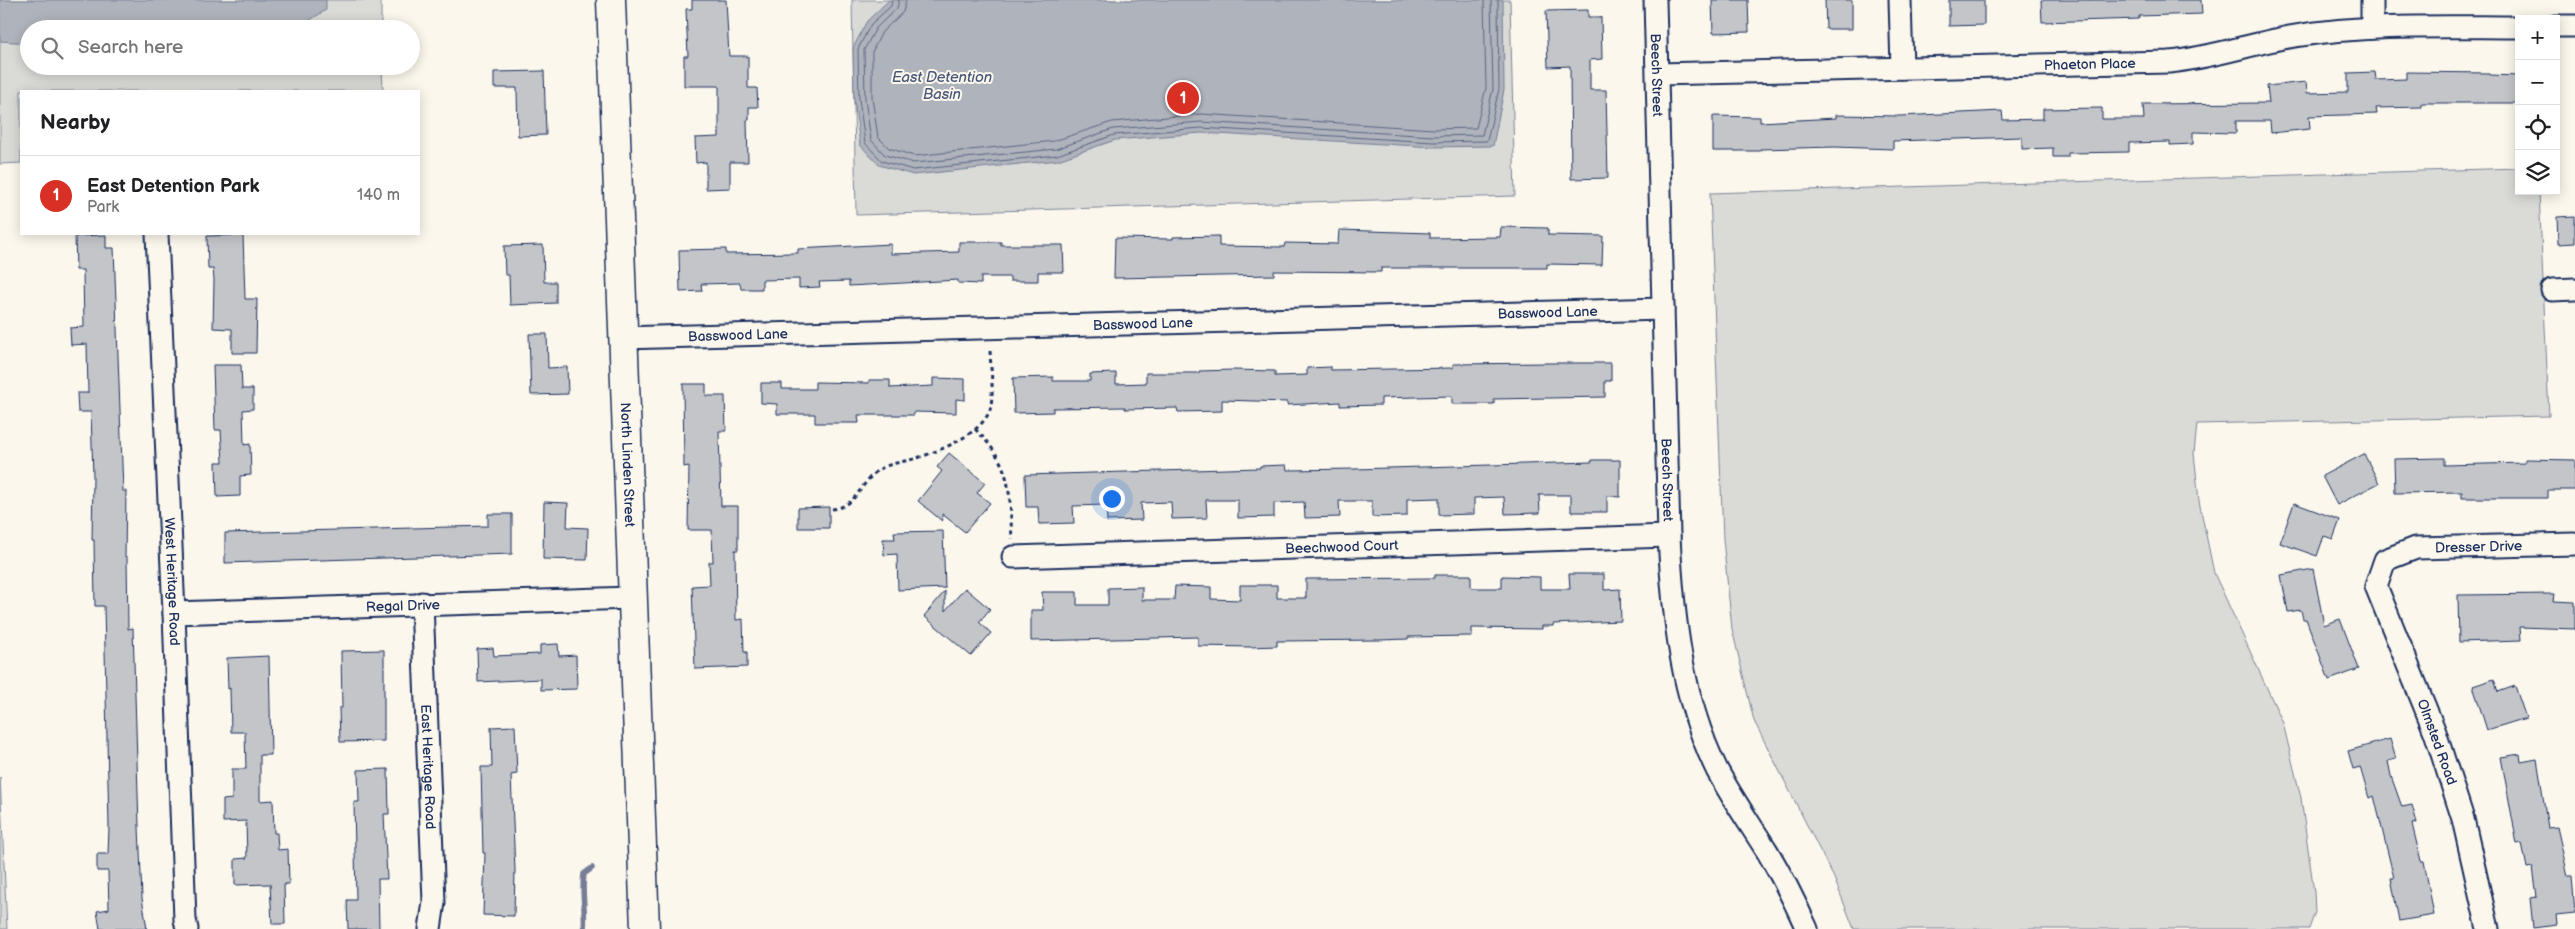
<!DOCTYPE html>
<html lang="en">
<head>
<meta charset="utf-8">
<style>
	:root { --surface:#fff; --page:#f2f2f2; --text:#202124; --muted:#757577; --line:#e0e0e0; --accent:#d93025 }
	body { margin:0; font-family:"Balsamiq Sans",sans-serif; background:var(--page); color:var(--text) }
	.controls { position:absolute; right:15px; top:15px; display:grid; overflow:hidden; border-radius:0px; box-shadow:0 2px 12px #0003 }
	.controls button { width:45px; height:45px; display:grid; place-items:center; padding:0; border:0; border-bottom:1px solid var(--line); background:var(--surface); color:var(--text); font:25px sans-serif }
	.you { position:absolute; left:1111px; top:498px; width:18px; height:18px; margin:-12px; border:4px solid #fff; border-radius:50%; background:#1a73e8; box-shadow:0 0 0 8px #1a73e833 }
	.badge { display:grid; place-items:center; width:32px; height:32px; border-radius:50%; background:var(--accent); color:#fff; font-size:16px; font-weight:700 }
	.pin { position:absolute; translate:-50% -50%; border:2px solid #fff; box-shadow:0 1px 5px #0006 }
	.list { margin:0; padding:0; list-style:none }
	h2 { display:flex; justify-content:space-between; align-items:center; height:65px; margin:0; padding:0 20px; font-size:21px }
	h2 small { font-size:16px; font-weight:400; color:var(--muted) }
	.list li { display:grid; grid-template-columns:32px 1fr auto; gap:15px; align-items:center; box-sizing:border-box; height:80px; padding:0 20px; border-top:1px solid var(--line) }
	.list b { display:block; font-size:19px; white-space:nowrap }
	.list p { margin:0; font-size:16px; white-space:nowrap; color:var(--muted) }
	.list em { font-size:16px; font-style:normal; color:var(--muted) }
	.icon { flex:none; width:28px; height:28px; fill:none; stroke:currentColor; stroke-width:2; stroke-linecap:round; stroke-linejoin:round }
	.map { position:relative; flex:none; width:2575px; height:929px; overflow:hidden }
	.search { position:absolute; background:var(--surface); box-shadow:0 2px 12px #0003; left:20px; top:20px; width:400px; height:55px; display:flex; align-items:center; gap:12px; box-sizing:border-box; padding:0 18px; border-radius:28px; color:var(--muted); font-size:19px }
	.panel { position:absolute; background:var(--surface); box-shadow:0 2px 12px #0003; left:20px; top:90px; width:400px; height:145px; border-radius:0px }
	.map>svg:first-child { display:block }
	.green { fill:#dadad7; stroke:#7a849a }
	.water { fill:#afb3bb; stroke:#747e96 }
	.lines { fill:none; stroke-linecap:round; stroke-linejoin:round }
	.shore { stroke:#566483; stroke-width:1 }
	.stream { stroke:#747e96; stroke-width:5.5 }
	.building { fill:#c3c5c9; stroke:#1b2f5e }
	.minor-casing { stroke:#1b2f5e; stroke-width:25 }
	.major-casing { stroke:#1b2f5e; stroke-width:31 }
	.path { stroke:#1b2f5e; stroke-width:3; stroke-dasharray:4 4; stroke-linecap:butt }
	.minor { stroke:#fbf7ec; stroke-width:21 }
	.major { stroke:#fbf7ec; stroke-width:28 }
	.labels { text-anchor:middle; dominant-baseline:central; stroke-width:4; stroke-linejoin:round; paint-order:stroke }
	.street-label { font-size:14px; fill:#1b2f5e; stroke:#fbf7ec }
	.water-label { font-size:15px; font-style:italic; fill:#47577a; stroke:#fbf7ec }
</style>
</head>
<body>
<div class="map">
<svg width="2575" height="929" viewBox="0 0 2575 929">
	<rect width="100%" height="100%" fill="#fbf7ec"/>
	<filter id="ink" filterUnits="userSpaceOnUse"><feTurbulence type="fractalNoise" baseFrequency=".02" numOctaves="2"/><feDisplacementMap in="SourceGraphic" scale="10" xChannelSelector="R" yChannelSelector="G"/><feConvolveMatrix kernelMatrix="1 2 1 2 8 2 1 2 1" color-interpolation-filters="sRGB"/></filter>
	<g filter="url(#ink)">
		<path class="green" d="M0,0H381V29H29V66H382L383,91H21V163L0,164Z
			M852,0H1510L1515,196L856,215Z
			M2519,168V191H2539L2549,416L2197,424L2194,453L2199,501L2214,573L2283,723L2301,798L2314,892L2315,912L2309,929H1854L1834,878L1754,721L1732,629L1723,539L1710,193Z
			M0,777L7,929H0Z"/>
		<path class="water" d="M0,0H326V10L297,28L29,29V43L0,41Z
			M889,0H1503L1504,90L1493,146L1433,147L1201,133L1115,140L1058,160L913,175L879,165L860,145L854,99L853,48L867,21Z"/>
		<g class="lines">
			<path class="shore" d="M892,0L891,6L871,24L858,49L859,99L865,143L882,161L913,170L1057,155L1114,135L1201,128L1433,142L1487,141L1499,89L1498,0
				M899,0L897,8L876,28L864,50L865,99L871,140L885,155L914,163L1056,149L1113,129L1201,122L1433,136L1482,135L1493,89L1491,0
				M906,0L903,12L882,32L872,52V98L878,137L889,148L914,156L1054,141L1112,122L1201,114L1433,129L1476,128L1486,88L1484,0"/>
			<path class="stream" d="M584,929C586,910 581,893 584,874L592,868"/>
		</g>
		<path class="building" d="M692,0H726L729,56H748V88H757L758,107H749V120H747L748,162H730V188L706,189V162L696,163L695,138L719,137V86H684V56H688L686,9H692Z
			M1712,0H1748L1749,32L1713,33Z
			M1825,0H1852V29H1826Z
			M1949,0H1984V25L1949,26Z
			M2041,0H2201L2202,14L2139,16V19L2042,22Z
			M1588,10V17H1601L1602,59L1590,60V90H1606L1608,178L1571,179L1570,66L1548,67L1546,11Z
			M544,71L546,135L518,136L517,88H494V72Z
			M2375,72L2376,80L2406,79V72L2490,73V75L2519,76V103H2422V107L2376,108L2377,114L2309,116L2310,129L2271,133L2270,121H2236V133L2193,132V144L2170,145V142L2129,143V152L2068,153V157H2053V148L2022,149V137L1893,141V149L1835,147L1760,149V151H1713V116L1760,117V122L1836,118V115L1900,116L2002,111L2003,120L2043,119V109L2102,108V119H2144L2143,104L2269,103L2267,86L2306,82L2307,93L2348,92V73Z
			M2575,216V243L2558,244L2557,217Z
			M1501,227L1548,228V235L1603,236L1602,265L1547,264V268H1381V272L1274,271V275L1114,278L1115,238L1173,239V237L1219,236V246L1284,247L1285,243L1338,244L1339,230L1430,233V238L1500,237Z
			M106,235V248H114L123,491H126L125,557H127L128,629L133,628L139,827L142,898L147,929H100L97,911L109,909L108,871H97V854H108L109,827L104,606H95L94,540H92L93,477L91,412H78L77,393H88L87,344L71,345L70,328L84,327L83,270H76L75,236Z
			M243,235L245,299H257L256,353H232V329L213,328L214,280L213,269H208L207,236Z
			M959,242H1001V245H1063L1064,272H1038V281H1010V277H981V284L958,283V280L849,286V281L819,282L820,287L799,288V279L762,280V289H741L740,283L701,284L702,291L680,292L679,250L726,249V254L798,253V249L891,244V254L959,252Z
			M543,245L544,282H556V303L510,305L509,275H505L504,246Z
			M529,334H547L548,368L567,367L568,394L531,395Z
			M1548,363H1611V381H1605V397L1494,399V404H1452V396L1381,398V405L1340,406V402L1287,405V402L1222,400V411L1178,412L1177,408L1125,409V407L1053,408V412L1014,413L1013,378L1053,377V381H1090V374L1116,373V384L1146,383V373H1199V371L1233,370L1275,371V376L1307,375V368L1331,367V370L1453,368V364Z
			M213,365H241L242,389H253V409L243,410L244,445L250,444L251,475L240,476V496L217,497L216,462H223L221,430H215Z
			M933,378L965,379V400L956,399V413L914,412V415H858L859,423H815V414H777V404L761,403V383H782V389H815V382L869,383V380H890V388L933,386Z
			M683,384H706V396H725L726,431H719L721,506H738V550H735L736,620L743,619L744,652H747V667L695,669L692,586L710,585L709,562H713L712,530H688L689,466L684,467Z
			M949,453L985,483L977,493L990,503L965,532L942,514V521L918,501L942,471L937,467Z
			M2364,454L2379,483L2337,505L2322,476Z
			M2444,458V465L2525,463V459L2575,460V490H2548V498H2462V492L2395,493L2394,459Z
			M1592,460H1620V497L1607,496V512H1571V495H1539L1540,513L1505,514L1504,497L1474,498V514L1439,515V498L1407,499V516L1372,517V501H1339L1340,517L1305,518L1304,502L1274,503V517L1238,518V500H1206L1207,518L1172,519L1171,502L1141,503L1142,520L1107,521L1106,505L1073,506L1074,523L1039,524L1038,507H1026L1025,475L1260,468V466L1286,465L1287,470L1355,469L1592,462Z
			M544,502L568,503L567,527L588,528L587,560L543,559Z
			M2294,503L2340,520L2333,539L2324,536L2317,556L2280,543Z
			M829,507V528H798V508Z
			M488,514H512V554L225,563V533L488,526Z
			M943,531L945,588L898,590L897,554L884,555L883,539H895L894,532Z
			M2313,569L2324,625L2340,619L2359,669L2329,680L2306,619H2303L2301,610L2288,612L2281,575Z
			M1569,574H1604V590L1620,589L1621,621L1553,624V626H1542V629L1472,628V636L1408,637V639L1380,640L1277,641V646L1250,647L1198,646V637L1031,641V610H1043L1042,592H1077V605H1108V588L1142,587V600H1174L1175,586L1211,587V599L1240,600V585H1277V598H1306V579L1435,578V575H1471V588H1502V576L1540,577V589H1570Z
			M965,588L990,609L979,622L991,633L971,656L924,616L945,591V611Z
			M2554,594L2553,601L2575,602V629L2520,627L2521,640L2459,642L2458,595Z
			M558,644L559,656L576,655L577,689L541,690V679L478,682L477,649L493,648L494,656L540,654V645Z
			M384,650V741L340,742L339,708H342L341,651Z
			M269,656L271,755H260V801L273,800L274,833H277L278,850L288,849L289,884H284L285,924H272L270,884L235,885V859L247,858L246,821L223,822V800L232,799V769H246L245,732H231L230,688L228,689L227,658Z
			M2494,679L2498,692L2515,686L2526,718L2487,730L2473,686Z
			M515,726L517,774L511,775L515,870L514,916L483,915L485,853H483L481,767H492L491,727Z
			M2390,739L2396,759L2388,761L2391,776L2402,807L2412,805L2417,823L2412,824L2421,861H2424L2434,915L2399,921L2391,878H2394L2374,796L2369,798L2360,767L2353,769L2348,751Z
			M2520,754L2521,762L2537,759L2548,828L2557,827L2568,876H2572L2575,913L2556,915L2557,925L2533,928L2530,898L2537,897L2533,867L2527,868L2522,843L2517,844L2501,757Z
			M388,769L389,814H384L387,879H378L379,929H348L347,900H356L354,802H359L358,770Z"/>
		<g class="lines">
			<g class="minor-casing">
				<g id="minor">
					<path id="s1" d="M1655,0L1669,536C1673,616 1681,697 1717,770C1732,798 1750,824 1767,851C1782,876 1795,902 1807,929"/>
					<path d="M1900,0L1902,68"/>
					<path d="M2372,0V28"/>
					<path d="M2556,26H2575"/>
					<path id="s2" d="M1658,74L2169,62C2212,58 2252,43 2295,36C2369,24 2444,27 2519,27"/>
					<path id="s3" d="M157,234L174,613L185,920L187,929"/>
					<path d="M2552,290L2575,289"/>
					<path id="s4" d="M622,338L1663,309"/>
					<path id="s5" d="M1013,557L1669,536"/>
					<path id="s6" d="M422,603L434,902L430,929"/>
					<path id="s7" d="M174,613L631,598"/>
					<path id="s8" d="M2488,929L2463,819L2435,732L2376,586L2385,560L2416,548L2575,544"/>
				</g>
			</g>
			<g class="major-casing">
				<g id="major">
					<path id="s9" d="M611,0L645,929"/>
				</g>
			</g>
			<path class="path" d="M975,429C1013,466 1009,489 1012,539
				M832,509C858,507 860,481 880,469C892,462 906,462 920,457C942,450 988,431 991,405C994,386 990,366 990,347"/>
			<use href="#minor" class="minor"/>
			<use href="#major" class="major"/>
		</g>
	</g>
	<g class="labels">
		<g class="street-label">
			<text stroke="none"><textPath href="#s2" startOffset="432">Phaeton Place</textPath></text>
			<text stroke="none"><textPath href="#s1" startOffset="75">Beech Street</textPath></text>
			<text stroke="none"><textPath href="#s4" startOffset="926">Basswood Lane</textPath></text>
			<text stroke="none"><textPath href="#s4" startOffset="521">Basswood Lane</textPath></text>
			<text stroke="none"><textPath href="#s4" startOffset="116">Basswood Lane</textPath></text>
			<text stroke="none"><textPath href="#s9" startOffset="465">North Linden Street</textPath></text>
			<text stroke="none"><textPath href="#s1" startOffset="480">Beech Street</textPath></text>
			<text stroke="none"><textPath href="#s5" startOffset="329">Beechwood Court</textPath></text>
			<text stroke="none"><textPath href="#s8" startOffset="485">Dresser Drive</textPath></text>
			<text stroke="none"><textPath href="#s3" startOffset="348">West Heritage Road</textPath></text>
			<text stroke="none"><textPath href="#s7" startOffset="229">Regal Drive</textPath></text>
			<text transform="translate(2437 742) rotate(70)">Olmsted Road</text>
			<text stroke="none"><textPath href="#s6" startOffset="164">East Heritage Road</textPath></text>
		</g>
		<g class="water-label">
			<text x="942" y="77">East Detention<tspan x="942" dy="17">Basin</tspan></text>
		</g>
	</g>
</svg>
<div class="controls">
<button>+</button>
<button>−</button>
<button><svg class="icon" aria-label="locate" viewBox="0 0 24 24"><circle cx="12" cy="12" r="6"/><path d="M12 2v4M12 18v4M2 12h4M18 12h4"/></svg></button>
<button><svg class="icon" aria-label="layers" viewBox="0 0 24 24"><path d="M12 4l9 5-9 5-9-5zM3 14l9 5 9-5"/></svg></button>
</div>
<div class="you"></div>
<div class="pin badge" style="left:1183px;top:98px">1</div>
<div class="search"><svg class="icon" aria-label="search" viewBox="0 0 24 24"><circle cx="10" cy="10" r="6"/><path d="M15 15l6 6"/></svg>Search here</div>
<section class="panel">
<h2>Nearby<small></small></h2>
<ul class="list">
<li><span class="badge">1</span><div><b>East Detention Park</b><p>Park</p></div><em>140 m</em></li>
</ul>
</section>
</div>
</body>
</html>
